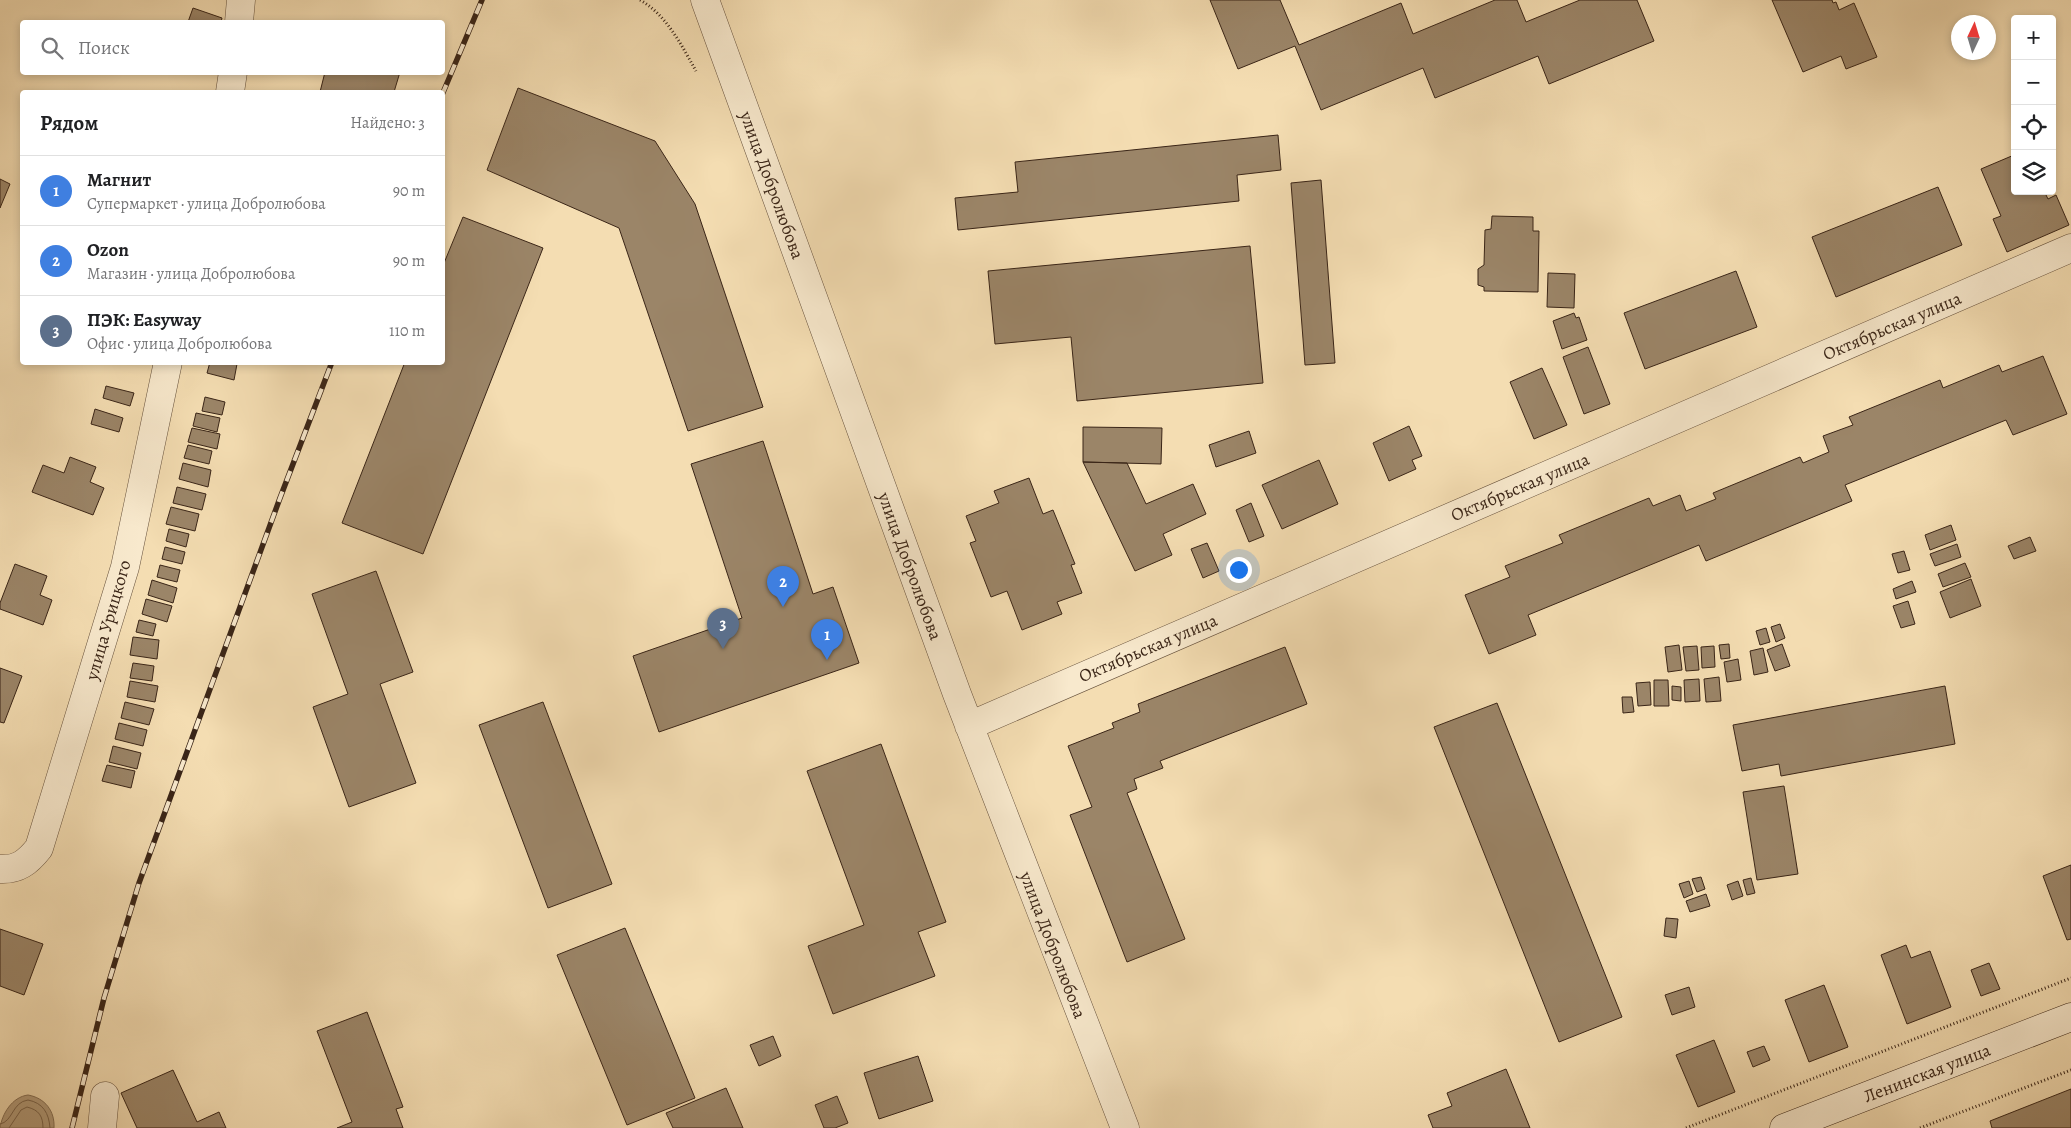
<!DOCTYPE html>
<html lang="ru">
<head>
<meta charset="utf-8">
<style>
	:root { --surface:#fff; --page:#f6f6f6; --text:#202124; --muted:#757577; --line:#e0e0e0; --accent:#8f2418 }
	body { margin:0; font-family:Alegreya,serif; background:var(--page); color:var(--text) }
	.controls { position:absolute; right:15px; top:15px; display:grid; overflow:hidden; border-radius:5px; box-shadow:0 2px 8px #0003 }
	.controls button { width:45px; height:45px; display:grid; place-items:center; padding:0; border:0; border-bottom:1px solid var(--line); background:var(--surface); color:var(--text); font:25px sans-serif }
	.compass { position:absolute; left:1951px; top:15px; width:45px; height:45px; border-radius:50%; background:var(--surface); box-shadow:0 2px 8px #0003; rotate:4deg }
	.you { position:absolute; left:1238px; top:569px; width:18px; height:18px; margin:-12px; border:4px solid #fff; border-radius:50%; background:#1a73e8; box-shadow:0 0 0 8px #1a73e833 }
	.badge { display:grid; place-items:center; width:32px; height:32px; border-radius:50%; background:var(--accent); color:#fff; font-size:16px; font-weight:700 }
	.pin { position:absolute; translate:-50% -41px; filter:drop-shadow(0 1px 2px #0008) }
	.pin::after { content:''; position:absolute; top:26px; width:18px; height:15px; background:inherit; clip-path:polygon(0 0,100% 0,50% 100%) }
	.list { margin:0; padding:0; list-style:none }
	h2 { display:flex; justify-content:space-between; align-items:center; height:65px; margin:0; padding:0 20px; font-size:21px }
	h2 small { font-size:16px; font-weight:400; color:var(--muted) }
	.list li { display:grid; grid-template-columns:32px 1fr auto; gap:15px; align-items:center; box-sizing:border-box; height:70px; padding:0 20px; border-top:1px solid var(--line) }
	.list b { display:block; font-size:19px; white-space:nowrap }
	.list p { margin:0; font-size:16px; white-space:nowrap; color:var(--muted) }
	.list em { font-size:16px; font-style:normal; color:var(--muted) }
	.icon { flex:none; width:28px; height:28px; fill:none; stroke:currentColor; stroke-width:2; stroke-linecap:round; stroke-linejoin:round }
	.map { position:relative; flex:none; width:2071px; height:1128px; overflow:hidden }
	.search { position:absolute; background:var(--surface); box-shadow:0 2px 8px #0003; left:20px; top:20px; width:425px; height:55px; display:flex; align-items:center; gap:12px; box-sizing:border-box; padding:0 18px; border-radius:5px; color:var(--muted); font-size:19px }
	.panel { position:absolute; background:var(--surface); box-shadow:0 2px 8px #0003; left:20px; top:90px; width:425px; height:275px; border-radius:5px }
	.map>svg:first-child { display:block }
	.water { fill:#b59e7d; stroke:#846e54 }
	.lines { fill:none; stroke-linecap:round; stroke-linejoin:round }
	.shore { stroke:#78624a; stroke-width:1 }
	.building { fill:#9b8568; stroke:#3a2517 }
	.minor-casing { stroke:#68533e; stroke-width:29 }
	.secondary-casing { stroke:#3a2517; stroke-width:29 }
	.path { stroke:#3a2517; stroke-width:3; stroke-dasharray:1 2.5; stroke-linecap:butt }
	.minor { stroke:#f8e9cd; stroke-width:28 }
	.secondary { stroke:#f8e9cd; stroke-width:28 }
	.rail-casing { stroke:#3a2517; stroke-width:5.5 }
	.rail { stroke:#f8e9cd; stroke-width:4; stroke-dasharray:11; stroke-linecap:butt }
	.labels { text-anchor:middle; dominant-baseline:central; stroke-width:5; stroke-linejoin:round; paint-order:stroke }
	.street-label { font-size:18px; fill:#3a2517; stroke:#f8e9cd }
</style>
</head>
<body>
<div class="map">
<svg width="2071" height="1128" viewBox="0 0 2071 1128">
	<rect width="100%" height="100%" fill="#f4ddb2"/>
	<filter id="stains"><feTurbulence type="fractalNoise" baseFrequency=".004" numOctaves="4"/><feColorMatrix values="0 0 0 0 .2 0 0 0 0 .09 0 0 0 0 .02 0 0 0 .5 -.17"/></filter>
	<radialGradient id="worn" r=".72"><stop offset=".6" stop-color="#630" stop-opacity="0"/><stop offset="1" stop-color="#630" stop-opacity=".3"/></radialGradient>
	<path class="water" d="M28,1095C45,1098 55,1111 54,1128H0C2,1114 12,1097 28,1095Z"/>
	<g class="lines">
		<path class="shore" d="M0,1124C13,1122 12,1102 28,1100C43,1103 49,1113 50,1128
			M9,1128L21,1110L27,1107C39,1110 43,1116 43,1128"/>
	</g>
	<path class="building" d="M1210,0H1280L1299,45L1401,3L1413,34L1495,0H1517L1526,22L1580,0H1637L1654,41L1549,84L1538,56L1435,98L1423,68L1321,110L1295,46L1238,69Z
		M1772,0H1832L1833,3L1836,2L1839,10L1854,3L1877,57L1846,69L1841,56L1803,72Z
		M193,8L222,18L221,22H188Z
		M325,72H400L394,92H320Z
		M518,88L655,141L695,204L763,407L688,431L619,228L487,170Z
		M1278,135L1281,170L1237,175L1239,201L958,230L955,198L1018,192L1015,162Z
		M2014,155L2015,191H2044L2048,199L2056,195L2069,225L2007,252L1993,219L2001,216L1981,169Z
		M0,179L10,184L0,208Z
		M1321,180L1335,363L1305,365L1291,183Z
		M1938,187L1962,245L1836,297L1812,237Z
		M1492,216L1533,217V231H1539L1538,292L1484,291V287L1478,285V269L1484,265L1485,230L1491,229Z
		M463,217L543,248L423,554L342,523L405,362H442V268Z
		M1250,246L1263,383L1077,401L1071,337L995,344L988,271Z
		M1736,271L1757,327L1645,369L1624,313Z
		M1548,273L1575,274L1574,308L1547,307Z
		M1574,313L1576,318L1579,317L1587,340L1562,349L1553,321Z
		M1588,347L1610,404L1584,414L1563,357Z
		M2043,356L2067,414L2013,435L2006,420L1845,485L1852,501L1706,561L1699,545L1528,615L1536,635L1489,654L1465,595L1510,577L1505,566L1563,543L1559,535L1649,498L1653,506L1680,495L1686,511L1716,499L1713,493L1800,457L1803,463L1829,452L1823,436L1853,425L1849,417L1940,380L1943,388L1999,365L2002,372Z
		M210,362L237,364L234,380L207,373Z
		M1542,368L1567,425L1534,439L1510,382Z
		M106,386L134,393L130,406L103,398Z
		M205,397L225,402L222,415L202,411Z
		M95,409L123,418L119,432L91,424Z
		M196,413L220,418L217,432L193,426Z
		M1409,426L1422,456L1412,460L1416,469L1389,481L1373,443Z
		M1083,427L1162,428L1161,464L1083,462Z
		M192,428L220,434L217,449L188,442Z
		M1249,431L1256,453L1216,467L1209,445Z
		M763,441L813,594L833,587L859,663L659,732L633,656L742,618L691,464Z
		M188,445L212,451L209,464L184,458Z
		M70,457L96,467L90,482L104,488L93,515L32,492L43,465L64,473Z
		M1319,460L1338,504L1282,529L1262,485Z
		M1083,462L1127,463L1146,504L1193,484L1206,514L1163,534L1172,555L1135,571Z
		M183,463L211,470L208,487L179,479Z
		M1029,478L1043,514L1053,510L1075,564L1071,565L1082,593L1057,602L1062,614L1022,630L1007,591L991,597L970,543L976,541L966,516L999,503L994,491Z
		M177,487L206,494L202,510L173,503Z
		M1251,503L1264,536L1249,542L1236,510Z
		M171,507L199,514L195,531L166,524Z
		M1951,525L1956,540L1930,550L1925,535Z
		M169,529L189,534L186,547L166,541Z
		M2030,537L2036,551L2014,559L2008,546Z
		M1207,543L1219,571L1203,578L1191,549Z
		M1957,544L1961,557L1935,566L1930,554Z
		M165,547L185,552L182,564L162,559Z
		M1904,551L1910,570L1898,573L1892,554Z
		M1965,563L1971,577L1943,587L1938,574Z
		M15,564L47,576L40,595L52,600L43,625L0,609V603Z
		M160,565L180,570L177,582L157,577Z
		M376,571L413,672L380,684L416,783L349,807L313,707L348,694L312,594Z
		M1971,579L1981,606L1950,618L1940,592Z
		M152,580L177,588L173,603L148,595Z
		M1912,581L1916,592L1896,599L1893,589Z
		M146,599L172,606L167,622L142,614Z
		M1908,601L1915,624L1901,628L1893,606Z
		M139,620L156,624L153,636L136,632Z
		M1780,624L1785,638L1776,642L1771,627Z
		M1766,628L1770,642L1760,645L1756,631Z
		M133,637L159,640L157,659L130,655Z
		M1729,644L1730,658L1721,659L1719,645Z
		M1782,644L1790,666L1775,671L1767,650Z
		M1679,645L1682,670L1668,672L1665,647Z
		M1697,646L1699,670L1686,671L1683,647Z
		M1714,646L1715,667L1702,668L1701,647Z
		M1285,647L1307,704L1160,761L1163,768L1134,779L1137,789L1127,793L1185,939L1127,962L1070,815L1092,807L1068,746L1114,728L1112,723L1140,712L1138,704Z
		M1763,648L1768,672L1754,675L1750,651Z
		M1738,659L1741,680L1727,682L1724,662Z
		M133,663L154,666L152,681L130,678Z
		M0,668L22,676L4,723L0,722Z
		M1719,677L1721,701L1706,702L1704,679Z
		M1699,679L1700,701L1685,702L1684,680Z
		M1654,680H1668L1669,706H1654Z
		M130,681L158,686L155,702L127,697Z
		M1650,682L1651,705L1638,706L1636,683Z
		M1672,686L1681,687V701L1672,700Z
		M1945,686L1955,744L1781,776L1779,764L1742,771L1733,725Z
		M1622,697H1632L1634,712L1623,713Z
		M125,702L154,709L149,725L121,718Z
		M543,702L612,884L548,908L479,725Z
		M1497,703L1622,1017L1559,1042L1434,727Z
		M119,723L147,730L143,746L115,739Z
		M881,744L946,922L918,932L935,976L833,1014L808,946L864,925L807,771Z
		M113,746L141,753L137,769L109,762Z
		M107,765L135,771L131,788L102,781Z
		M1784,786L1798,874L1757,880L1743,792Z
		M2071,865V939L2067,940L2043,876Z
		M1701,877L1705,889L1697,892L1692,879Z
		M1751,878L1755,893L1747,895L1743,880Z
		M1689,881L1693,894L1684,898L1679,884Z
		M1738,881L1743,896L1732,900L1727,885Z
		M1706,894L1710,906L1690,912L1686,901Z
		M1666,918L1678,919L1676,938L1664,936Z
		M625,928L695,1098L627,1125L557,955Z
		M0,929L43,944L24,995L0,986Z
		M1906,945L1911,958L1930,951L1951,1007L1907,1024L1881,955Z
		M1989,963L2000,989L1981,996L1971,970Z
		M1824,985L1848,1047L1809,1062L1785,1000Z
		M1689,987L1695,1007L1672,1015L1665,995Z
		M367,1012L403,1107L396,1109L403,1128H337L352,1122L317,1031Z
		M773,1036L781,1056L759,1066L750,1045Z
		M1714,1040L1735,1092L1698,1107L1676,1055Z
		M1764,1046L1770,1060L1753,1067L1747,1052Z
		M918,1056L933,1101L879,1119L864,1073Z
		M1506,1069L1530,1128H1433L1428,1115L1452,1106L1447,1093Z
		M173,1070L197,1122L219,1112L226,1128H137L121,1093Z
		M726,1088L743,1128H673L666,1113Z
		M2071,1089V1128H1992L1990,1121Z
		M837,1096L848,1123L835,1128H824L815,1105Z"/>
	<g class="lines">
		<g class="minor-casing">
			<path id="minor" d="M705,0L957,694L1125,1128
				M239,22L241,0
				M230,92L233,72
				M969,726L2071,248
				M0,869C18,870 28,862 39,848L125,567L168,362
				M102,1128L105,1096"/>
		</g>
		<g class="secondary-casing">
			<path id="secondary" d="M1784,1128L2071,1017"/>
		</g>
		<path class="path" d="M640,0C666,14 682,46 696,71
			M1686,1128L2071,978
			M1920,1128L2071,1070"/>
		<use href="#minor" class="minor"/>
		<use href="#secondary" class="secondary"/>
		<g class="rail-casing">
			<path id="rail" d="M442,95L482,0
				M72,1128L104,998L139,883L280,498L332,362"/>
		</g>
		<use href="#rail" class="rail"/>
	</g>
	<g class="labels">
		<g class="street-label">
			<text transform="translate(772 185) rotate(70)">улица Добролюбова</text>
			<text transform="translate(1892 326) rotate(-23)">Октябрьская улица</text>
			<text transform="translate(1520 487) rotate(-23)">Октябрьская улица</text>
			<text transform="translate(910 566) rotate(70)">улица Добролюбова</text>
			<text transform="translate(108 620) rotate(-74)">улица Урицкого</text>
			<text transform="translate(1148 648) rotate(-23)">Октябрьская улица</text>
			<text transform="translate(1053 945) rotate(69)">улица Добролюбова</text>
			<text transform="translate(1927 1073) rotate(-21)">Ленинская улица</text>
		</g>
	</g>
	<rect width="100%" height="100%" filter="url(#stains)"/>
	<rect width="100%" height="100%" fill="url(#worn)"/>
</svg>
<div class="controls">
<button>+</button>
<button>−</button>
<button><svg class="icon" aria-label="locate" viewBox="0 0 24 24"><circle cx="12" cy="12" r="6"/><path d="M12 2v4M12 18v4M2 12h4M18 12h4"/></svg></button>
<button><svg class="icon" aria-label="layers" viewBox="0 0 24 24"><path d="M12 4l9 5-9 5-9-5zM3 14l9 5 9-5"/></svg></button>
</div>
<svg class="compass" viewBox="-18 -18 36 36"><path d="M0-13l5 13h-10z" fill="#e53935"/><path d="M0 13l5-13h-10z" fill="#757577"/></svg>
<div class="you"></div>
<div class="pin badge" style="left:827px;top:660px;background:#3f7fe0">1</div>
<div class="pin badge" style="left:783px;top:607px;background:#3f7fe0">2</div>
<div class="pin badge" style="left:723px;top:649px;background:#5c6f8a">3</div>
<div class="search"><svg class="icon" aria-label="search" viewBox="0 0 24 24"><circle cx="10" cy="10" r="6"/><path d="M15 15l6 6"/></svg>Поиск</div>
<section class="panel">
<h2>Рядом<small>Найдено: 3</small></h2>
<ul class="list">
<li><span class="badge" style="background:#3f7fe0">1</span><div><b>Магнит</b><p>Супермаркет · улица Добролюбова</p></div><em>90 m</em></li>
<li><span class="badge" style="background:#3f7fe0">2</span><div><b>Ozon</b><p>Магазин · улица Добролюбова</p></div><em>90 m</em></li>
<li><span class="badge" style="background:#5c6f8a">3</span><div><b>ПЭК: Easyway</b><p>Офис · улица Добролюбова</p></div><em>110 m</em></li>
</ul>
</section>
</div>
</body>
</html>
